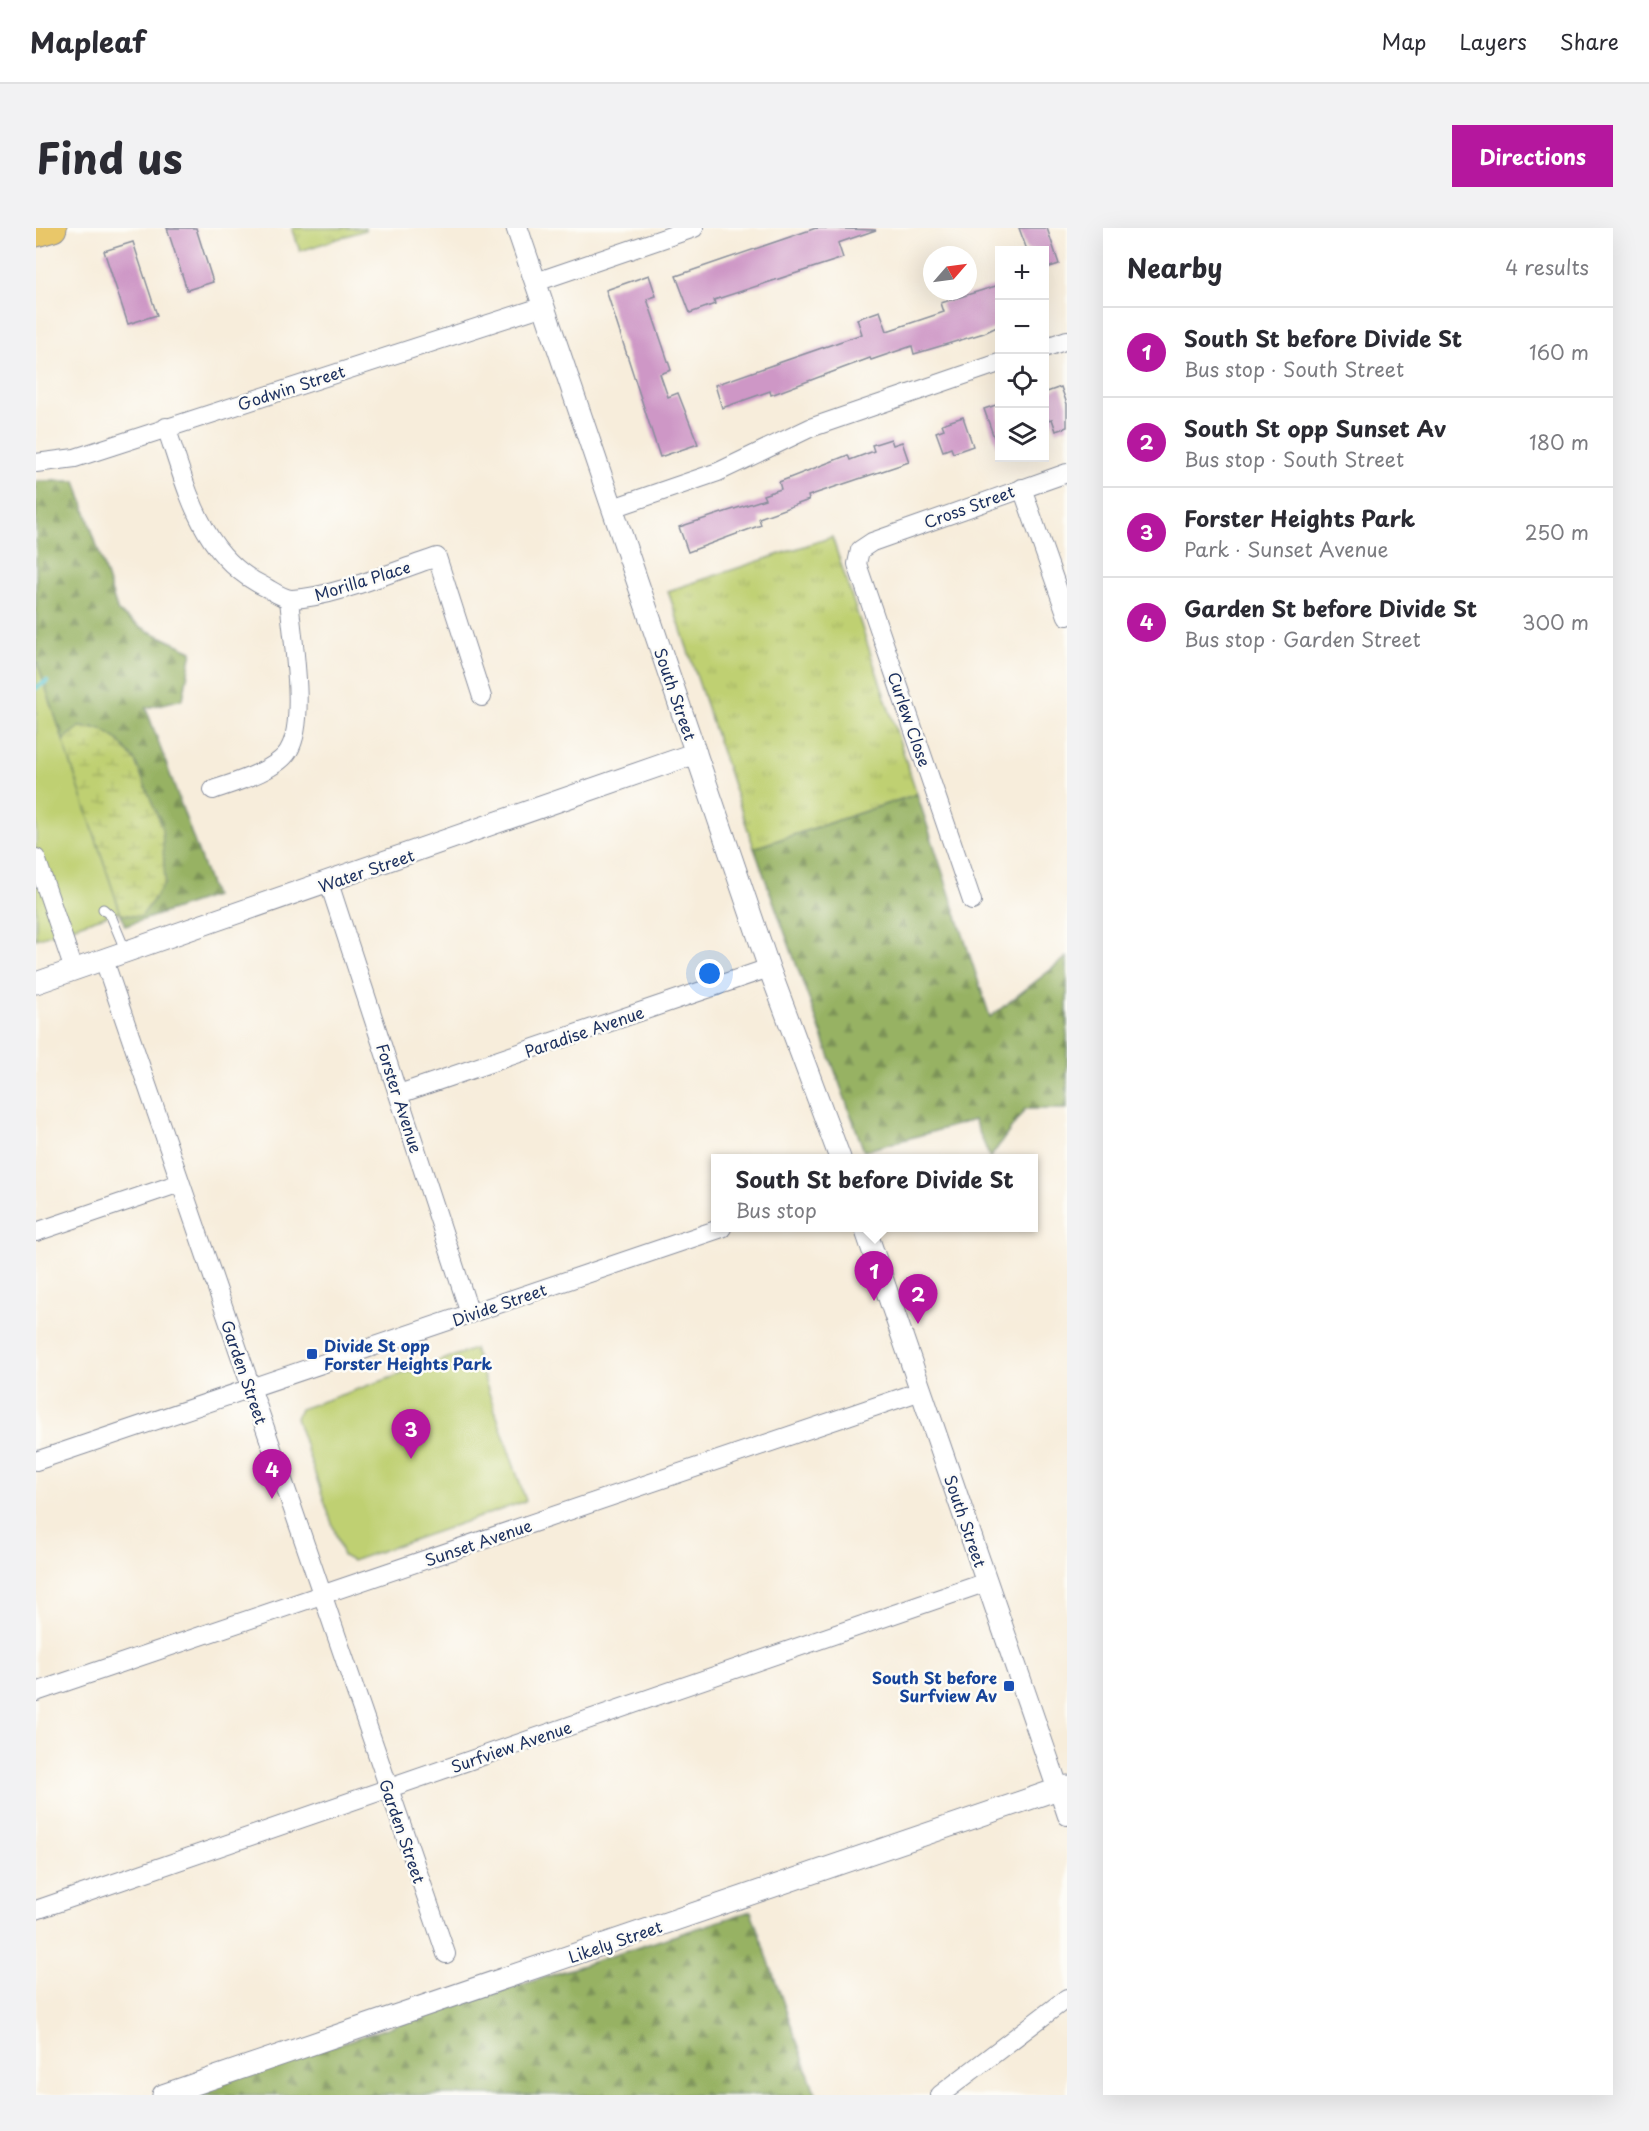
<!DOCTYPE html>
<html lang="en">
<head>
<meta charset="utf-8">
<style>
	:root { --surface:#fff; --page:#f2f2f3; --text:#2b2b33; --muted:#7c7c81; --line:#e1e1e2; --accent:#b5179e }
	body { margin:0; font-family:"Playpen Sans",sans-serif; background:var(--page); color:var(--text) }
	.controls { position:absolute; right:18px; top:18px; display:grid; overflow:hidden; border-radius:0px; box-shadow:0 6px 24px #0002 }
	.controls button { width:54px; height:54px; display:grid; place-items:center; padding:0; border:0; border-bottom:2px solid var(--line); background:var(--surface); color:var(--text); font:30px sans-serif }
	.compass { position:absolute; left:887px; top:18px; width:54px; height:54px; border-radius:50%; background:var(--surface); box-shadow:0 6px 24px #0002; rotate:62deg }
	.you { position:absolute; left:674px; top:746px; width:21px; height:21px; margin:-15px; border:4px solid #fff; border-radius:50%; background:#1a73e8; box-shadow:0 0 0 9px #1a73e833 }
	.badge { display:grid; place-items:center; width:39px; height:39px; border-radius:50%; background:var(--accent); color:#fff; font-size:20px; font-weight:700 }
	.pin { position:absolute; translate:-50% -50px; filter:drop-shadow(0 2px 3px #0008) }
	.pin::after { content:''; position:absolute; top:32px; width:21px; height:18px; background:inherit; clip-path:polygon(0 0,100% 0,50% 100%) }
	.popup { position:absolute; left:675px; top:926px; width:327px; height:78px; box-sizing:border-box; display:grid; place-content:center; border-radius:0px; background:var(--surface); filter:drop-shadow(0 2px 4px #0005); font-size:20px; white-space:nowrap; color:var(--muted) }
	.popup b { font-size:22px; color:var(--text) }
	.popup::after { content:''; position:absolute; left:50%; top:100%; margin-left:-12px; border:12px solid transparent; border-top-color:var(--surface) }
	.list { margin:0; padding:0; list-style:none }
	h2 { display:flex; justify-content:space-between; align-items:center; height:78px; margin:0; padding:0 24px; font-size:26px }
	h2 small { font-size:20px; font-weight:400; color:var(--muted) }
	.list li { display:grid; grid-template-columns:39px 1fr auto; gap:18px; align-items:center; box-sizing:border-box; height:90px; padding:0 24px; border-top:2px solid var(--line) }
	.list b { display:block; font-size:22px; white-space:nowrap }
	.list p { margin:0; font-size:20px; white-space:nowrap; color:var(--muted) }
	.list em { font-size:20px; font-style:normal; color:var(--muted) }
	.icon { flex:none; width:33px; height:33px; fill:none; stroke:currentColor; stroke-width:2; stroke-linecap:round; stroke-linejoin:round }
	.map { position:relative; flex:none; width:1031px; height:1867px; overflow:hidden; border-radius:0px }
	header { display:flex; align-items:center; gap:36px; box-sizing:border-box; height:84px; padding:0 30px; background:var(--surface); border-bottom:2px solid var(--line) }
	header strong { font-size:28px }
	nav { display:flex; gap:33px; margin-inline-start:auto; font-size:21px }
	.intro { display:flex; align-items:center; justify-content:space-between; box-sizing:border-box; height:144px; padding:0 36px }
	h1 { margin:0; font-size:42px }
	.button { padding:15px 27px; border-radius:0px; background:var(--accent); color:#fff; font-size:21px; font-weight:700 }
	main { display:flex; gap:36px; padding:0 36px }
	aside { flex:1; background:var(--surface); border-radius:0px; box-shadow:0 6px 24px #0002 }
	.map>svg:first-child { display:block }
	.grass { fill:url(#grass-tufts); stroke:#6d8068; stroke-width:1.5 }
	.forest { fill:url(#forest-firs); stroke:#597061; stroke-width:1.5 }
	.wetland { fill:url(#wetland-marsh); stroke:#6d8068; stroke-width:1.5 }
	.green { fill:#bfd072; stroke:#6d8068; stroke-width:1.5 }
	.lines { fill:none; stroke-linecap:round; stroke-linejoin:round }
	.stream { stroke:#5ac6d3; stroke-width:4.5 }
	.building { fill:#ce97c6 }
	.service-casing { stroke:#898e9c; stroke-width:11 }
	.minor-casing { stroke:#898e9c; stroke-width:20 }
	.tertiary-casing { stroke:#898e9c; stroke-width:23 }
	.primary-casing { stroke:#898e9c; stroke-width:29 }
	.service { stroke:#fff; stroke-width:9 }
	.minor { stroke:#fff; stroke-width:18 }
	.tertiary { stroke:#fff; stroke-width:21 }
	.primary { stroke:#e9c769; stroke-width:27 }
	.transit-dot { fill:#1a4fb4; stroke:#fdfcf7; stroke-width:2 }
	.labels { text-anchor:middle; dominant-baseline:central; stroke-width:5; stroke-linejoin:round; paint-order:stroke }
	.street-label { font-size:16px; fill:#1b2f5e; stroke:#fdfcf7 }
	.transit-label { font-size:16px; font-weight:bold; fill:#164399; stroke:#fdfcf7; text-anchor:start }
</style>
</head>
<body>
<header>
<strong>Mapleaf</strong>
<nav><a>Map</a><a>Layers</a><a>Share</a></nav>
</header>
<div class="intro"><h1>Find us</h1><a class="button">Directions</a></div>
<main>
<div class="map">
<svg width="1031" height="1867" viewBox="0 0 1031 1867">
	<defs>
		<pattern id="grass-tufts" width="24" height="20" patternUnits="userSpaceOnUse" patternTransform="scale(1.5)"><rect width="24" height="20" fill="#bfd072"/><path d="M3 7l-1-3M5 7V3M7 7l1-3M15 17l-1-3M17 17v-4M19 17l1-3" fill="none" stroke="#a4b365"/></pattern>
		<pattern id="forest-firs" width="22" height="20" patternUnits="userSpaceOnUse" patternTransform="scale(1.5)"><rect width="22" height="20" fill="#97b264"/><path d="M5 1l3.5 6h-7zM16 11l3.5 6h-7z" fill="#7a9156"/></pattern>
		<pattern id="wetland-marsh" width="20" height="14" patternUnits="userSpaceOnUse" patternTransform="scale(1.5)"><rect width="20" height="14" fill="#bfd072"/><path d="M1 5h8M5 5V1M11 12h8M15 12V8" fill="none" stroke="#a4b365"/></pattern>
	</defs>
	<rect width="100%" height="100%" fill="#fdfcf7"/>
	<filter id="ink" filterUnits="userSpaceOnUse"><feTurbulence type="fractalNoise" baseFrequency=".0167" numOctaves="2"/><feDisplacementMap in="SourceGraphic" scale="12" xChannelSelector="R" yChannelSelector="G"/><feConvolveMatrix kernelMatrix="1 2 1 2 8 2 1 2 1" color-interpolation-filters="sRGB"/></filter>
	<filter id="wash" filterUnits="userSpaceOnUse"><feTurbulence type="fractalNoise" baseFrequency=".008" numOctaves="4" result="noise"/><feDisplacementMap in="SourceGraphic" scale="24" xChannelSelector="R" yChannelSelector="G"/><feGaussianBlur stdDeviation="1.35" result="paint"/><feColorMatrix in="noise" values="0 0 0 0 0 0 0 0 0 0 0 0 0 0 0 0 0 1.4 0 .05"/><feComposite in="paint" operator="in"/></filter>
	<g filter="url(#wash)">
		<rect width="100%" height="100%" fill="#f7eddb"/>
		<path class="grass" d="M256,0H329V2L264,23Z
			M796,309L881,566L718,620L632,363Z"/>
		<path class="forest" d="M0,253H40L82,384L110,402L156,423L147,471L110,480L178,668L89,698L0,431Z
			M881,566L954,789L1031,729V881H989L954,930L938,892L828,923L718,620Z
			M715,1683L780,1867H143Z"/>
		<path class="wetland" d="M44,499L65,501L82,512L99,533L126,599L129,655L105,689L86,686L66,671L17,532L30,510Z"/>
		<path class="green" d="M0,431L84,683L0,711Z
			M438,1121L490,1273L316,1333L307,1328L260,1190L264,1181Z"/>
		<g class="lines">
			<path class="stream" d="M0,460L11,453"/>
		</g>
		<g id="blocks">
			<path class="building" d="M131,0H160L177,54L151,62Z
				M780,0L840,2L802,15L807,30L678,72L679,76L654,85L640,48Z
				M983,0H1011L1023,36L1008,41V22H991Z
				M97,14L121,87L92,96L68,23Z
				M613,47L620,68L611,71L635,142L624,146L632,169L642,165L662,216L624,229L570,62Z
				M963,57V98L948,105L878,126L876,118L835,132L834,130L735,167L734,163L686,180L679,157L826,106L821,91L844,83L851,103L908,84L905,75Z
				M1025,159L1031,176V199L1020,203L1016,191L1008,193V165Z
				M963,176V220L962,221L948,181Z
				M927,189L937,218L917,225L915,220L907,223L900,204L908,201L906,196Z
				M855,211L857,217L866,214L873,234L772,268L773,272L723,290L725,297L652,324L643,299L729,271L727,267L745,261L743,254L812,227L814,232L838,223L836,217Z"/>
		</g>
	</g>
	<g filter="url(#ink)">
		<use href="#blocks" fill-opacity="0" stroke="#898e9c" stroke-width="1.5"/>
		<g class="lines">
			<g class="service-casing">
				<path id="service" d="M67,681L75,688L90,724"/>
			</g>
			<g class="minor-casing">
				<path id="minor" d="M500,54L658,0
					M1008,120L1031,112
					M130,199C152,263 165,329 231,360C238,364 248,371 256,371C299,369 358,343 401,329L446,469
					M0,235L39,230L508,78
					M986,260L1031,388
					M577,280L682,244L774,200L963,135
					M177,562C197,555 242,542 253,522C271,492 256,407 253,371
					M0,630L38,742
					M293,655L434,1086
					M936,673L821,336L824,322L836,314L1031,245
					M68,732L410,1726
					M363,866L733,740
					M0,1004L144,955
					M0,1233L686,1000
					M0,1464L885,1163
					M1022,1561L1031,1588
					M0,1682L951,1354
					M904,1867L1031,1770"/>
			</g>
			<g class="tertiary-casing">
				<path id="tertiary" d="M481,0L733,740L804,930
					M0,755L660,525
					M829,1000L1022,1561
					M127,1867L1031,1558"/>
			</g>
			<g class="primary-casing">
				<path id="primary" d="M0,5L17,0"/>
			</g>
			<use href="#service" class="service"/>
			<use href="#minor" class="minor"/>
			<use href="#tertiary" class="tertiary"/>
			<use href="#primary" class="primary"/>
		</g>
	</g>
	<g class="transit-dot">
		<rect x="270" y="1120" width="12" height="12" rx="3"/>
		<rect x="967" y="1452" width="12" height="12" rx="3"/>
	</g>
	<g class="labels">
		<g class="street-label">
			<text transform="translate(255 159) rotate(-18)">Godwin Street</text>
			<text transform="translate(933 278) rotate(-20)">Cross Street</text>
			<text transform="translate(326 352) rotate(-17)">Morilla Place</text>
			<text transform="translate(640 466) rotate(71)">South Street</text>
			<text transform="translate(874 491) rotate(71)">Curlew Close</text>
			<text transform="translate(330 642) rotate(-19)">Water Street</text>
			<text transform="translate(548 803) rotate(-19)">Paradise Avenue</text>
			<text transform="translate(364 870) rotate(72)">Forster Avenue</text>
			<text transform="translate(463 1076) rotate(-19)">Divide Street</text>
			<text transform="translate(209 1144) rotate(71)">Garden Street</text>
			<text transform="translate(930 1293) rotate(71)">South Street</text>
			<text transform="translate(442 1314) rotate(-19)">Sunset Avenue</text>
			<text transform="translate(475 1518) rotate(-19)">Surfview Avenue</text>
			<text transform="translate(367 1603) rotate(71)">Garden Street</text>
			<text transform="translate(579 1713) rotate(-19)">Likely Street</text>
		</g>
		<g class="transit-label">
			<text x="288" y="1117">Divide St opp<tspan x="288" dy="18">Forster Heights Park</tspan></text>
			<text x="961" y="1449" text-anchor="end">South St before<tspan x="961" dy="18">Surfview Av</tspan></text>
		</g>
	</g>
</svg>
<div class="controls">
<button>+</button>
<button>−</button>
<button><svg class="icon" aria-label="locate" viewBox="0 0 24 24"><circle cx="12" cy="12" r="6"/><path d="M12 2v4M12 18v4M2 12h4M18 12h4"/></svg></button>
<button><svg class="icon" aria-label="layers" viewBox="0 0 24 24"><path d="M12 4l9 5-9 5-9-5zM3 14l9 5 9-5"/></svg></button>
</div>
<svg class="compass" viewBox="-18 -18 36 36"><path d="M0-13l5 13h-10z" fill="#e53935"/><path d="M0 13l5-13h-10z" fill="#7c7c81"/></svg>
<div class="you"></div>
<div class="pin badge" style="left:838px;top:1073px">1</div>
<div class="popup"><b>South St before Divide St</b>Bus stop</div>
<div class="pin badge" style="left:882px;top:1096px">2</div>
<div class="pin badge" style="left:375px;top:1231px">3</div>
<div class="pin badge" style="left:236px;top:1271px">4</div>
</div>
<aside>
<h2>Nearby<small>4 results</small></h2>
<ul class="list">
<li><span class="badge">1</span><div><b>South St before Divide St</b><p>Bus stop · South Street</p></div><em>160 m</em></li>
<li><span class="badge">2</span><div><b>South St opp Sunset Av</b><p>Bus stop · South Street</p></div><em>180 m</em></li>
<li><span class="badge">3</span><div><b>Forster Heights Park</b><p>Park · Sunset Avenue</p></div><em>250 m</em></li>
<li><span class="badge">4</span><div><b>Garden St before Divide St</b><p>Bus stop · Garden Street</p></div><em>300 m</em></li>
</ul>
</aside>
</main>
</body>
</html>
